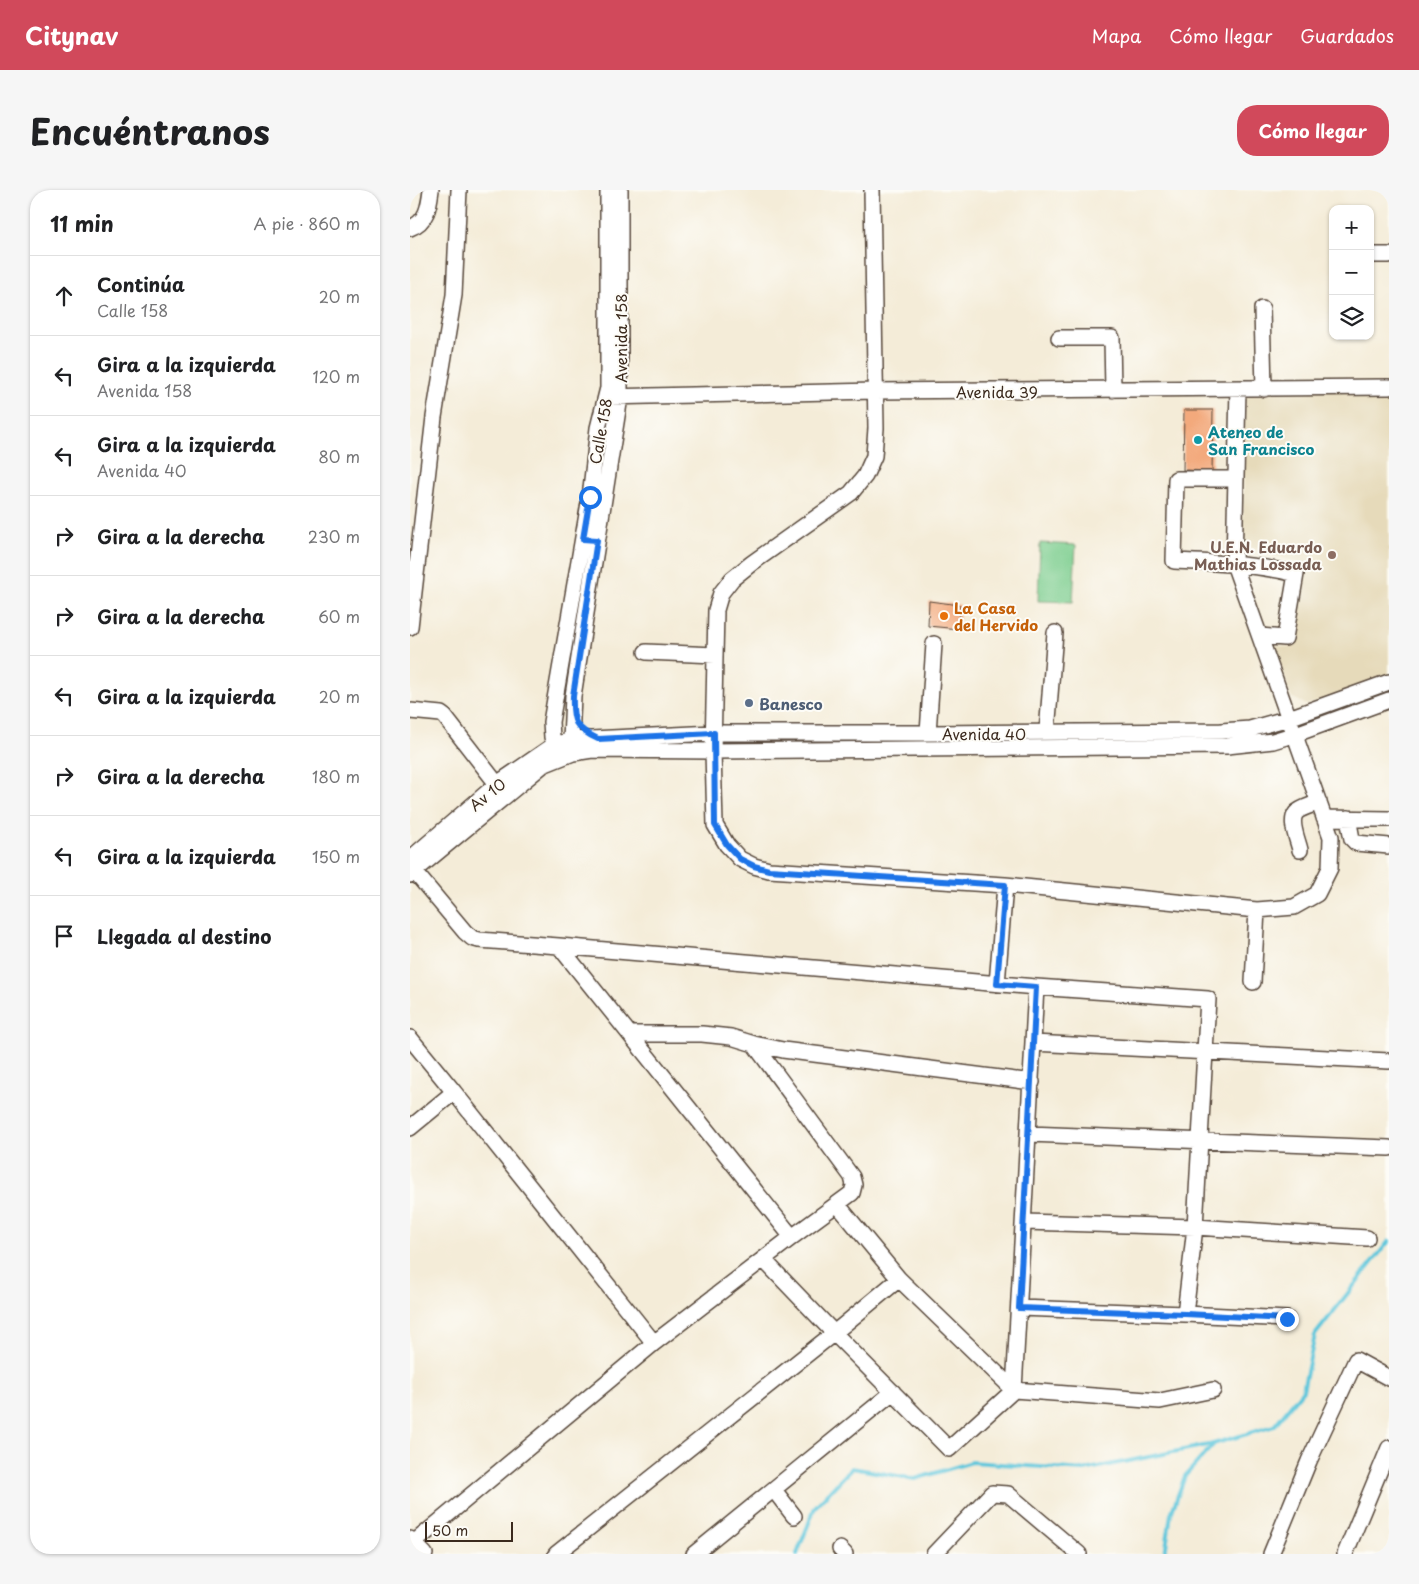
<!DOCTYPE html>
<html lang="es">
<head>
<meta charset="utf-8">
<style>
	:root { --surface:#fff; --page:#f6f6f6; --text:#202124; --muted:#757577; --line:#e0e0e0; --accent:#d1495b }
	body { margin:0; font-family:"Playpen Sans",sans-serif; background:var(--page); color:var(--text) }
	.controls { position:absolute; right:15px; top:15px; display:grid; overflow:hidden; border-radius:10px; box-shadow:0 1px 4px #0004 }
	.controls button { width:45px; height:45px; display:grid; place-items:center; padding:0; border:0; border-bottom:1px solid var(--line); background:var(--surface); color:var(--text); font:25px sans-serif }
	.scale { position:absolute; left:15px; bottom:12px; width:88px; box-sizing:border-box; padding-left:5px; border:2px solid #3b2a1e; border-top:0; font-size:14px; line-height:18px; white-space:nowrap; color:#3b2a1e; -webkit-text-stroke:4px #fdfcf7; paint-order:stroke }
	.stop { position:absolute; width:15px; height:15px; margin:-11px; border:4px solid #1a73e8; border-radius:50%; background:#fff }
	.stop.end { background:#1a73e8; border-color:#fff; box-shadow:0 1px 5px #0008 }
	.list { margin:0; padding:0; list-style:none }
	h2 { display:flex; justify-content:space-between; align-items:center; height:65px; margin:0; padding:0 20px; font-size:21px }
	h2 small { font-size:16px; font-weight:400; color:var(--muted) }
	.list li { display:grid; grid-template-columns:32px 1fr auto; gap:15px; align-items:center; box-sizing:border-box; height:80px; padding:0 20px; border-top:1px solid var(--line) }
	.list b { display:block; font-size:19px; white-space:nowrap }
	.list p { margin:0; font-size:16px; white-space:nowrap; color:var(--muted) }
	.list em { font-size:16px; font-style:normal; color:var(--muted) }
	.icon { flex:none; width:28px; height:28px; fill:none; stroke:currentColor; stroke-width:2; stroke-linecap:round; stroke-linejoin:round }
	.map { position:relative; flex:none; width:979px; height:1364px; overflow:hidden; border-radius:20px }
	header { display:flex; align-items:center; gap:30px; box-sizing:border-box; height:70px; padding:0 25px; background:var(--accent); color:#fff }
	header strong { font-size:24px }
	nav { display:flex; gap:28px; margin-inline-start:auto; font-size:18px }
	.intro { display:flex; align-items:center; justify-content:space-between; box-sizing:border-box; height:120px; padding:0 30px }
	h1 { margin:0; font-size:35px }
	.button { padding:12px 22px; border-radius:20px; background:var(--accent); color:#fff; font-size:18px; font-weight:700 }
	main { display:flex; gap:30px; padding:0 30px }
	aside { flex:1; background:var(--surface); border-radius:20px; box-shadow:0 1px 4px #0004 }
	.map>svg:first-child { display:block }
	.built { fill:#e6daba }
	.green { fill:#7ccd8e; stroke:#5c7c56 }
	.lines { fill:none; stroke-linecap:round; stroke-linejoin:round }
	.stream { stroke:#60c7dc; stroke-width:4 }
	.building { fill:#f3a97c }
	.minor-casing { stroke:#57473a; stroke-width:18 }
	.minor { stroke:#fff; stroke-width:15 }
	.route { stroke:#1a73e8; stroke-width:6 }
	.culture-dot { fill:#0f9aa8; stroke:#fdfcf7; stroke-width:2 }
	.education-dot { fill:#8d6e63; stroke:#fdfcf7; stroke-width:2 }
	.food-dot { fill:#e8710a; stroke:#fdfcf7; stroke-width:2 }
	.service-dot { fill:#5c6f8a; stroke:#fdfcf7; stroke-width:2 }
	.labels { text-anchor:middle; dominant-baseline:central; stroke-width:4; stroke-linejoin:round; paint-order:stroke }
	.street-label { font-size:15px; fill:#3b2a1e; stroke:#fdfcf7 }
	.culture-label { font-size:15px; font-weight:bold; fill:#0d838f; stroke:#fdfcf7; text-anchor:start }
	.education-label { font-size:15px; font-weight:bold; fill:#785e54; stroke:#fdfcf7; text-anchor:end }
	.food-label { font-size:15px; font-weight:bold; fill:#c56008; stroke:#fdfcf7; text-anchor:start }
	.service-label { font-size:15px; font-weight:bold; fill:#4e5e75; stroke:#fdfcf7; text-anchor:start }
</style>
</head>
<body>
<header>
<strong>Citynav</strong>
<nav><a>Mapa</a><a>Cómo llegar</a><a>Guardados</a></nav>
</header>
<div class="intro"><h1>Encuéntranos</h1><a class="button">Cómo llegar</a></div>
<main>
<aside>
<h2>11 min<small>A pie · 860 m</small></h2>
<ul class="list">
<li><svg class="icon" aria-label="ahead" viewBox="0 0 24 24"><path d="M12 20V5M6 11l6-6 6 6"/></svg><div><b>Continúa</b><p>Calle 158</p></div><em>20 m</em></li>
<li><svg class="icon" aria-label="left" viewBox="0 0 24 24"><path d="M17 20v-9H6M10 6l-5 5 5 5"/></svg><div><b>Gira a la izquierda</b><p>Avenida 158</p></div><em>120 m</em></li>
<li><svg class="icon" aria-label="left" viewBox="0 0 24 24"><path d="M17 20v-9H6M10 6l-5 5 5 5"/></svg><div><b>Gira a la izquierda</b><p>Avenida 40</p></div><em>80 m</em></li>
<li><svg class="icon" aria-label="right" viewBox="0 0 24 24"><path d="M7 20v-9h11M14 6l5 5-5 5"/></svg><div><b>Gira a la derecha</b></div><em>230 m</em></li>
<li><svg class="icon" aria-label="right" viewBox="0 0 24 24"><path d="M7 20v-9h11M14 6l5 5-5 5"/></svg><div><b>Gira a la derecha</b></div><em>60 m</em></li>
<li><svg class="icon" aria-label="left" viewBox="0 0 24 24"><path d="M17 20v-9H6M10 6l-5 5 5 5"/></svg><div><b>Gira a la izquierda</b></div><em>20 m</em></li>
<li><svg class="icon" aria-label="right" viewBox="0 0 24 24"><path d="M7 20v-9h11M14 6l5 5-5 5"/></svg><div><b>Gira a la derecha</b></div><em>180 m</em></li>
<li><svg class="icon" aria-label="left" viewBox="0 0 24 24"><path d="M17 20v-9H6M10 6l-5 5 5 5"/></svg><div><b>Gira a la izquierda</b></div><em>150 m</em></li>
<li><svg class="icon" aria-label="arrive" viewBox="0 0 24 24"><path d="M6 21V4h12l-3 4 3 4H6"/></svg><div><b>Llegada al destino</b></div></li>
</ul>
</aside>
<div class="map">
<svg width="979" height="1364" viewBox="0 0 979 1364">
	<rect width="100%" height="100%" fill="#fdfcf7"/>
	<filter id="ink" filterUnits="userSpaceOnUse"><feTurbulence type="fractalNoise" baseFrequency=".02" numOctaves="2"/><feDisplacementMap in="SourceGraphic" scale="10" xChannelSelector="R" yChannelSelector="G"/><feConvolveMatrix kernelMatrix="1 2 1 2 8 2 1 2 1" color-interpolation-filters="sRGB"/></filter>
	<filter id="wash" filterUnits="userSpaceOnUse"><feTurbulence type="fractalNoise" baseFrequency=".0096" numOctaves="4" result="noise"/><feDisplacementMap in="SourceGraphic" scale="20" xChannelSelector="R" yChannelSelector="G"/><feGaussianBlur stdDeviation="1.12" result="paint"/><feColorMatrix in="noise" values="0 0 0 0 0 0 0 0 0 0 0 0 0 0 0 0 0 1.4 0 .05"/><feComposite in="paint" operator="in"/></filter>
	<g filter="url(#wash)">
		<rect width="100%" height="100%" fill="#f4ecd8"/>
		<path class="built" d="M832,197H979V488L897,515L881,507L864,455L878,457L897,376L833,355L835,214Z"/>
		<path class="green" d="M630,353L666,355L663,412L628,411Z"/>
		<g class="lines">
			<path class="stream" d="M387,1364L405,1317L442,1278L505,1289L562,1272L674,1280L803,1254L864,1236L893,1200L905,1145L979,1051
				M755,1364L761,1324L775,1286L803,1255"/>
		</g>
		<g id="blocks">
			<path class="building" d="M774,220H803L802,281L773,280Z
				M519,411L550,415L549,439L518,436Z"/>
		</g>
	</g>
	<g filter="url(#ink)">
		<use href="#blocks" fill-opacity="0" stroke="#57473a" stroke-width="1"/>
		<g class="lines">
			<g class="minor-casing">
				<path id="minor" d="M462,0L466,238L464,266L455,286L441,303L342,373L322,389L311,403L306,420L303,561L305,635L317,655L330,669L344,676L359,680L595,695L847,720L884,717L907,704L920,678L921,647L824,374L828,199
					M0,38C17,32 19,16 21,0
					M960,65H979
					M852,119L854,199
					M649,148H702L703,200
					M196,207L465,201L979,197
					M826,289H766L764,371C806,373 846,374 886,384L875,448L850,446
					M0,437L24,227L44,105L49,0
					M236,462L305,465
					M0,521L31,524L35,527L87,594
					M637,542L645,443
					M518,543L524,454
					M162,559L161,550L163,506L210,207V0
					M147,563L142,547L141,532L180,307L188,238L198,198V0
					M914,628L979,629
					M938,628L942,649L946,653L979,656
					M890,660C888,650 879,632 886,623C890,618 903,615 909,612
					M0,669L87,594L144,555L161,550L304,543H518L811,541L840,539L879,528L979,492
					M4,681L55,742L62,748L69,750L149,756L382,1047
					M0,685L133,575L163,563L182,560L303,561L817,556L863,551L886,544L979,510
					M149,756L626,797L798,809L785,1037L775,1124
					M843,792L847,720
					M587,794L595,695
					M220,844H292L321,847L344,854L373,860L622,892
					M0,848L44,902
					M623,853L979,871
					M0,938L44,902L244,1153L0,1356
					M619,944L979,958
					M427,1014L489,1089L604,1200L626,797
					M614,1032L785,1037L957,1048
					M353,1069L424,1143L539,1259L604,1200L750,1211L803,1200
					M609,1118L775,1124L877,1129
					M244,1153L382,1047L442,1003L444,995L442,987L344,854
					M364,1300L384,1326
					M0,1349L15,1364
					M430,1359L435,1364
					M146,1364L424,1143L489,1089
					M284,1364L483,1202
					M524,1364L582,1303L598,1304L669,1364
					M861,1364L899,1271L946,1170L979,1188
					M935,1364L979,1258"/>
			</g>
			<use href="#minor" class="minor"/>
		</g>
	</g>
	<g class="lines" filter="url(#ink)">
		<path class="route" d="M180,307L173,349L187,350L163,506C162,531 164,538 188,549L304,543L305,635L317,655L330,669L344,676L359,680L595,695L587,794L626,797L609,1118L775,1124L877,1129"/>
	</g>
	<circle class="culture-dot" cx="788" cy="250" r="5"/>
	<circle class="education-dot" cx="922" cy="365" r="5"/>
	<circle class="food-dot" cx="534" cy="426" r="5"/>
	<circle class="service-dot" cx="339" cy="513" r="5"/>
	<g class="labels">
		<g class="street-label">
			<text transform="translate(210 148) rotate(-90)">Avenida 158</text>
			<text x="587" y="201">Avenida 39</text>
			<text transform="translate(190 241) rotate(-80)">Calle 158</text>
			<text x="574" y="543">Avenida 40</text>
			<text transform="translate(77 604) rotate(-39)">Av 10</text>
		</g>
		<g class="culture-label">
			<text x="798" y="241">Ateneo de<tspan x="798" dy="17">San Francisco</tspan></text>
		</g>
		<g class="education-label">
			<text x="912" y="356">U.E.N. Eduardo<tspan x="912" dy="17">Mathias Lossada</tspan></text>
		</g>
		<g class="food-label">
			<text x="544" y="417">La Casa<tspan x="544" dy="17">del Hervido</tspan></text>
		</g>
		<g class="service-label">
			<text x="349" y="513">Banesco</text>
		</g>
	</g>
</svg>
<div class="controls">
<button>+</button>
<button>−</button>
<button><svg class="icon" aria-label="layers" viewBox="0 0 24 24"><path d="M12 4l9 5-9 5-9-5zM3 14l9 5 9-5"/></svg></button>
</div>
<div class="scale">50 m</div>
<div class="stop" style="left:180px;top:307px"></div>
<div class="stop end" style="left:877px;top:1129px"></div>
</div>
</main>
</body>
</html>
